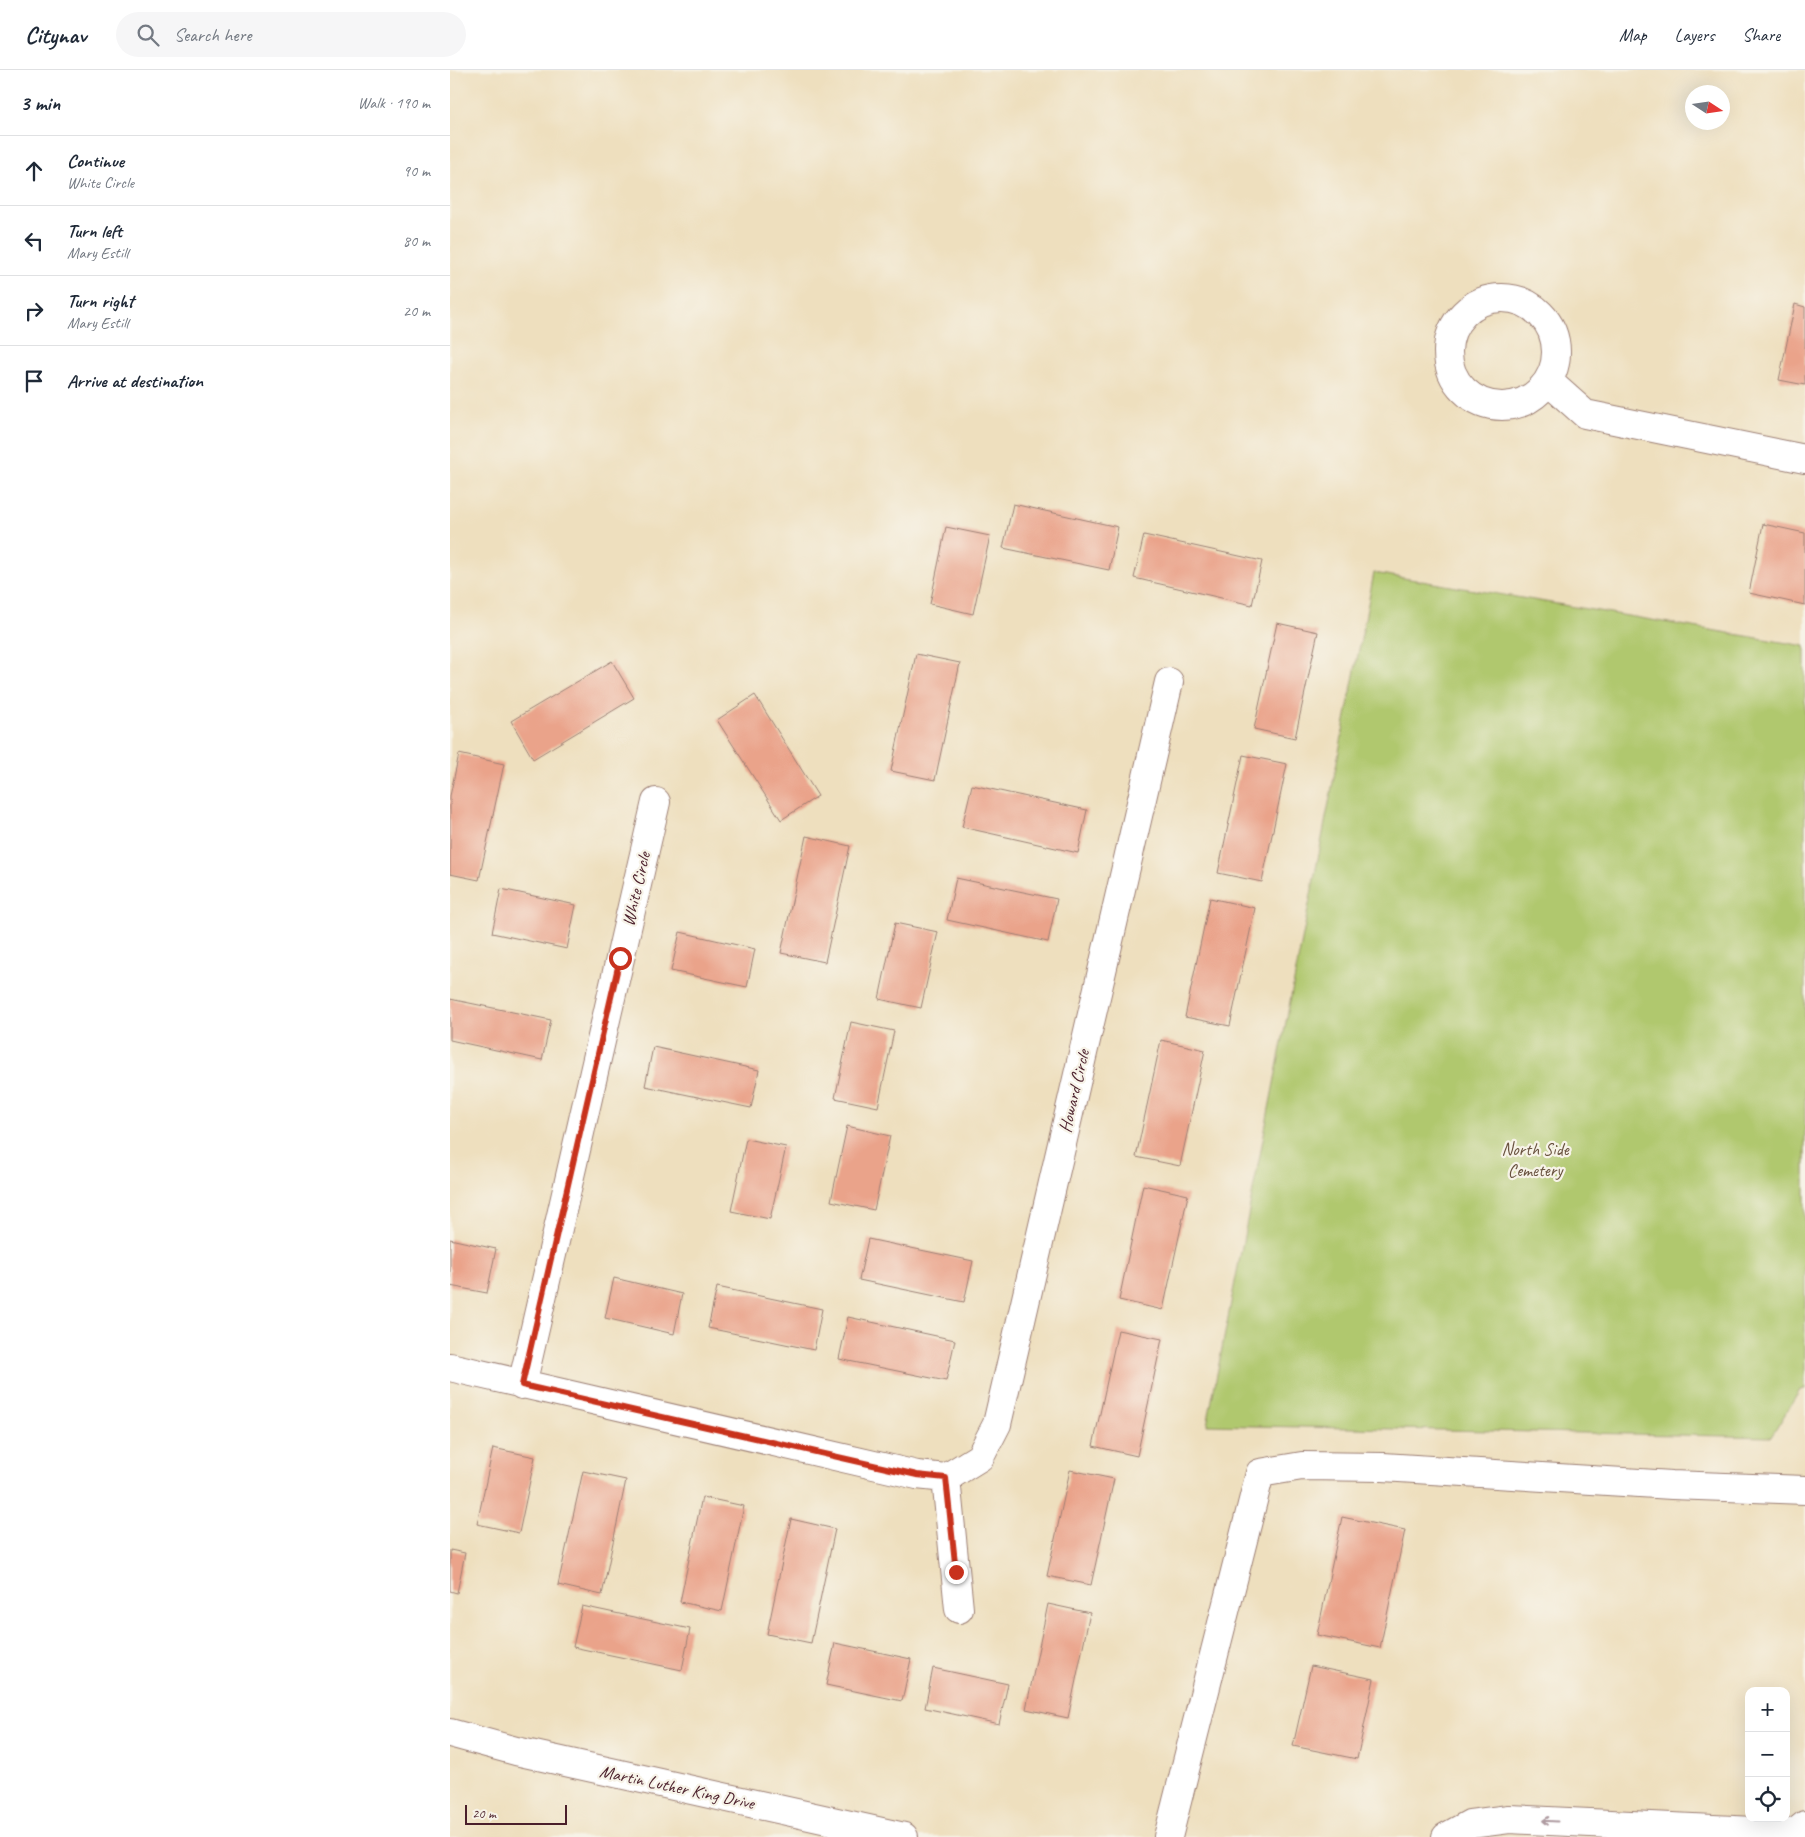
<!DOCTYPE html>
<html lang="en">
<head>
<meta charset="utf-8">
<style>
	:root { --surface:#fff; --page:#f6f6f7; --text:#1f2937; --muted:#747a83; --line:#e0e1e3 }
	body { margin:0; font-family:Caveat,sans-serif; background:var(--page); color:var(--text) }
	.controls { position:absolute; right:15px; bottom:15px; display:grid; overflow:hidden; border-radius:10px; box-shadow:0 5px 20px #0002 }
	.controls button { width:45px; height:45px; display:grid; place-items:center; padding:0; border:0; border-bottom:1px solid var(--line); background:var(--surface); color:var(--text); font:25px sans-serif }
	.compass { position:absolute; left:1235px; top:15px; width:45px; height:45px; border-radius:50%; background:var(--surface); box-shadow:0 5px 20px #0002; rotate:102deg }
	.scale { position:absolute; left:15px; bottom:12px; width:102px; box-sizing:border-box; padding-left:5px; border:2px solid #4a1f2b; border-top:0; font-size:14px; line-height:18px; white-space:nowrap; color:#4a1f2b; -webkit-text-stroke:4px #f7f3e8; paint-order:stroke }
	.stop { position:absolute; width:15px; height:15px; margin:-11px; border:4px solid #c8321e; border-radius:50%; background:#fff }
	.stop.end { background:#c8321e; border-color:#fff; box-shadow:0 1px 5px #0008 }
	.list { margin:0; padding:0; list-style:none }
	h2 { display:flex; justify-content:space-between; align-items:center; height:65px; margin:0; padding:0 20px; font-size:21px }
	h2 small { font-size:16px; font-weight:400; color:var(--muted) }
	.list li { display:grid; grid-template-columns:32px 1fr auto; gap:15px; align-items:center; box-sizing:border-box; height:70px; padding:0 20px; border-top:1px solid var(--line) }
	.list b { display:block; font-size:19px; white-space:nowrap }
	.list p { margin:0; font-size:16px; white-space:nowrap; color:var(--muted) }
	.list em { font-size:16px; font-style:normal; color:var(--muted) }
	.icon { flex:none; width:28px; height:28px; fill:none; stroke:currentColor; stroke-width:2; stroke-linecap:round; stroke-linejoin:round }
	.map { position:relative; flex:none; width:1355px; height:1767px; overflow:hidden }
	header { display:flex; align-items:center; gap:30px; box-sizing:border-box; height:70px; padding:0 25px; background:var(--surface); border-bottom:1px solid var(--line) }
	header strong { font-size:24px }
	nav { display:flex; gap:28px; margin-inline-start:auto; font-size:18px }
	.search { width:350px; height:45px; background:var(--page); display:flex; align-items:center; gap:12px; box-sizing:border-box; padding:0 18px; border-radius:28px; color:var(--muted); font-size:19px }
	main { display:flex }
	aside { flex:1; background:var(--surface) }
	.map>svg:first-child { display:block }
	.green { fill:#b0c86e; stroke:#7d744c }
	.building { fill:#eaa38a }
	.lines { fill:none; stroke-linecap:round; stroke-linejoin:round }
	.minor-casing { stroke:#9c7f74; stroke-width:30 }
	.minor { stroke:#fff; stroke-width:28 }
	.oneway { stroke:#ae9aa0 }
	.route { stroke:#c8321e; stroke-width:6 }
	.labels { text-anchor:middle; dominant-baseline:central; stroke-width:4.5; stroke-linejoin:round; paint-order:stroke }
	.street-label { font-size:18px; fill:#4a1f2b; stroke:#f7f3e8 }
	.park-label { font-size:18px; fill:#69523f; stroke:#f7f3e8 }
</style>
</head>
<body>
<header>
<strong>Citynav</strong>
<div class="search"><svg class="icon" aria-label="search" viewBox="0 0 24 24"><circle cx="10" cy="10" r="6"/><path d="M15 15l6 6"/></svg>Search here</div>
<nav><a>Map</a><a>Layers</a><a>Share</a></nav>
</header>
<main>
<aside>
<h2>3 min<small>Walk · 190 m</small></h2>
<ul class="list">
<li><svg class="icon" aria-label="ahead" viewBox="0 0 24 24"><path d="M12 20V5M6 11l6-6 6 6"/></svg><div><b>Continue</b><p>White Circle</p></div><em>90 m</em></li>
<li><svg class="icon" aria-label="left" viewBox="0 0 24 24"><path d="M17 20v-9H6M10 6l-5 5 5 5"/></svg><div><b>Turn left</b><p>Mary Estill</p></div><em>80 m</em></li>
<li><svg class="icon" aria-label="right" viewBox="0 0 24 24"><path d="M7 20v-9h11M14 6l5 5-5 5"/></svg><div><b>Turn right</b><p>Mary Estill</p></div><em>20 m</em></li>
<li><svg class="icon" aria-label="arrive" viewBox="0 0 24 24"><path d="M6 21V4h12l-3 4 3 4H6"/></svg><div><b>Arrive at destination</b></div></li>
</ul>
</aside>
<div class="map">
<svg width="1355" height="1767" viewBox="0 0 1355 1767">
	<rect width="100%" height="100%" fill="#f7f3e8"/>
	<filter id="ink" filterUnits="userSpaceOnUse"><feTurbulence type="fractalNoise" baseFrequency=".02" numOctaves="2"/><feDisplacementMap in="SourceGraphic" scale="10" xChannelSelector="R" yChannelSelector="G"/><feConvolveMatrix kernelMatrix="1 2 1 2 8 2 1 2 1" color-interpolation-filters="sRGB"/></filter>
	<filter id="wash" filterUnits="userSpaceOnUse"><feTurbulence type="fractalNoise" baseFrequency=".0096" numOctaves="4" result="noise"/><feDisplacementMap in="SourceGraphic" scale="20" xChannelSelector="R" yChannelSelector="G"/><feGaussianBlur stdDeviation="1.12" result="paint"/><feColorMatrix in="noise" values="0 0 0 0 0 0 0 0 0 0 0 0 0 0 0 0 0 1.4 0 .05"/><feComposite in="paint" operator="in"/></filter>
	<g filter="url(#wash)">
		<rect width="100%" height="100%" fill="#eedfbe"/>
		<path class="green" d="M924,503L1355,576V1319L1350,1320L1321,1367L757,1355Z"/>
		<g id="blocks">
			<path class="building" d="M1345,234L1355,237V315L1329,310Z
				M563,434L668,457L659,500L553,478Z
				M1313,454L1355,463V535L1299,523Z
				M496,457L540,466L523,544L480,534Z
				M694,465L812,491L802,535L684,508Z
				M827,553L868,562L845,668L804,659Z
				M466,584L510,593L485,710L441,701Z
				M162,591L184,628L83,689L61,651Z
				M305,625L368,726L331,750L267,650Z
				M9,684L54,694L29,810L0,804V726Z
				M793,685L837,694L812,812L768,803Z
				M522,715L637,740L628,783L512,757Z
				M356,766L400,776L375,892L331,883Z
				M506,808L607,829L598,872L497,850Z
				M51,819L126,835L117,879L42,863Z
				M760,828L805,838L780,956L735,947Z
				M445,853L488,862L471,938L429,929Z
				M230,862L305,879L297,917L221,901Z
				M0,929L101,950L92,990L0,970Z
				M401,952L444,961L428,1037L385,1028Z
				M711,970L755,980L730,1096L686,1087Z
				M203,977L309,1000L301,1038L195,1016Z
				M397,1056L440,1066L424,1140L381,1131Z
				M296,1069L336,1077L320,1149L281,1141Z
				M693,1115L738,1125L713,1240L669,1230Z
				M0,1169L46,1179L37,1223L0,1216Z
				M418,1169L523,1191L514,1232L409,1210Z
				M164,1208L232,1224L224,1264L155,1248Z
				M267,1217L372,1239L364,1280L258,1258Z
				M398,1247L505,1270L496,1311L389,1289Z
				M668,1260L712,1269L687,1386L643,1376Z
				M43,1378L85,1387L69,1463L27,1454Z
				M620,1400L664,1409L641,1515L597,1506Z
				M133,1401L176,1410L152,1525L108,1515Z
				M252,1427L294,1436L272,1541L230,1532Z
				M892,1447L955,1460L930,1578L867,1565Z
				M341,1449L385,1459L361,1573L317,1564Z
				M0,1480L15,1483L7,1523L0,1521Z
				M598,1534L640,1543L618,1648L576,1639Z
				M132,1536L240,1559L232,1600L123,1577Z
				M385,1573L461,1589L452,1631L376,1615Z
				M861,1596L924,1609L907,1689L843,1676Z
				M483,1598L558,1614L549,1654L475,1638Z"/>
		</g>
	</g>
	<g filter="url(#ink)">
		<use href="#blocks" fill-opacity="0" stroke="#9c7f74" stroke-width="1"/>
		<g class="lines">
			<g class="minor-casing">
				<path id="minor" d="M998 282a54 54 0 1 1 108 0a54 54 0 1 1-108 0Z
					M1098,311L1135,344L1355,389
					M0,1297L467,1405L496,1408
					M72,1315L206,732
					M496,1408L530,1387L547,1354L719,612
					M496,1408L509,1539
					M0,1663L66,1681L454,1767
					M718,1767L810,1403L852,1396L933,1397L1222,1415L1355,1420
					M996,1767L1020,1754L1059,1749L1345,1763L1355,1755"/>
			</g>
			<use href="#minor" class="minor"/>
		</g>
		<defs><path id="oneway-shaft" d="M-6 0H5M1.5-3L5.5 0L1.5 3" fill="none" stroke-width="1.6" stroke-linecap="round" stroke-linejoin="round" transform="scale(1.25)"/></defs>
		<use class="oneway" href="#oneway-shaft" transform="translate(1100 1751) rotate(-177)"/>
	</g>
	<g class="lines" filter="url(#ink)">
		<path class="route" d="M170,888L72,1315L467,1405L496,1408L506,1502"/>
	</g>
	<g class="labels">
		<g class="street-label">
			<text transform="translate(186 819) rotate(-77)">White Circle</text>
			<text transform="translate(624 1021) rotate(-77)">Howard Circle</text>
			<text transform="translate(227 1717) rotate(12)">Martin Luther King Drive</text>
		</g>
		<g class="park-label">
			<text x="1085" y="1079">North Side<tspan x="1085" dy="21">Cemetery</tspan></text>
		</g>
	</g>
</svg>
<div class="controls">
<button>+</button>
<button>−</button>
<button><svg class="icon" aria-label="locate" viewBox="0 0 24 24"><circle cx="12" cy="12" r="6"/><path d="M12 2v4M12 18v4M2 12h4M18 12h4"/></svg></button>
</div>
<svg class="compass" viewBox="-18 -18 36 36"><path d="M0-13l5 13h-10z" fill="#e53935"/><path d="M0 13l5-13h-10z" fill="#747a83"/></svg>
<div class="scale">20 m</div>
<div class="stop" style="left:170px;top:888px"></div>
<div class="stop end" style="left:506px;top:1502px"></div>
</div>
</main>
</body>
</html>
